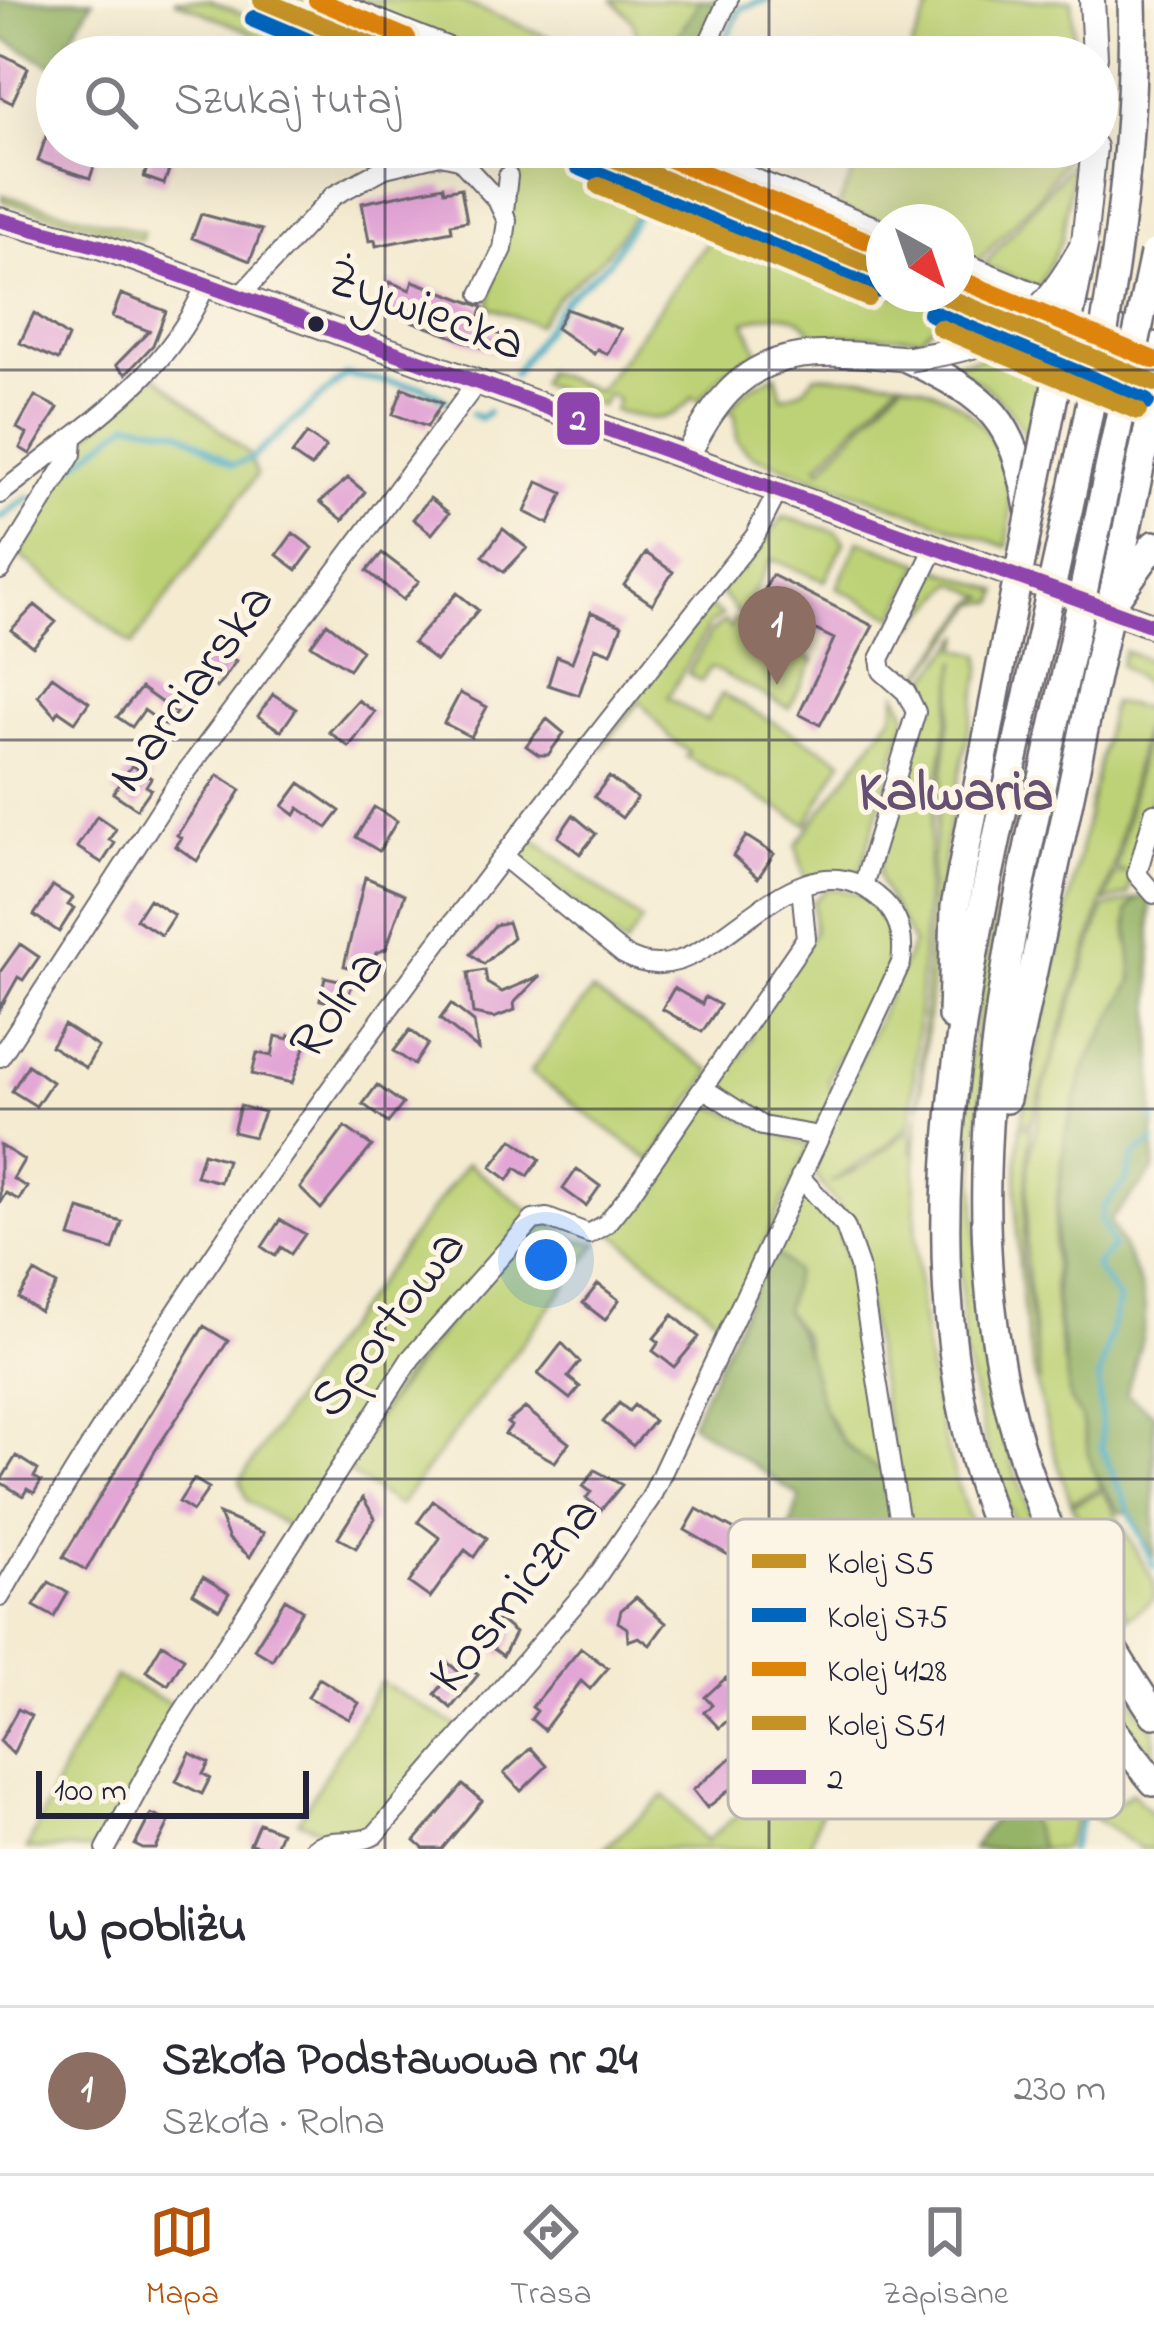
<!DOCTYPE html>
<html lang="pl">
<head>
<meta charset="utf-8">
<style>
	:root { --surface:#fff; --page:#f2f2f3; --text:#2b2b33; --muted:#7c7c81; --line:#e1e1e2; --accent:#b45309 }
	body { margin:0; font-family:"Indie Flower",sans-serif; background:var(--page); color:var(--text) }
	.compass { position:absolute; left:866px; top:204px; width:108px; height:108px; border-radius:50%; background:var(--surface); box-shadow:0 12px 48px #0002; rotate:140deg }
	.scale { position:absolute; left:36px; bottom:30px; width:273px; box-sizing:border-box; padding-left:12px; border:6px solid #22223b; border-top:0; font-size:33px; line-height:42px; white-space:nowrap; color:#22223b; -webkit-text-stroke:9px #fcf5e5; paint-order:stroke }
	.you { position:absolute; left:546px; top:1260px; width:42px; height:42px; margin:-30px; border:9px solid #fff; border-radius:50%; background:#1a73e8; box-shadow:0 0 0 18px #1a73e833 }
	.badge { display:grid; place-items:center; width:78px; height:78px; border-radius:50%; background:var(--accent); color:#fff; font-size:39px; font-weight:700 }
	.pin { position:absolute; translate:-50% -99px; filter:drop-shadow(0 3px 6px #0008) }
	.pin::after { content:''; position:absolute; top:63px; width:42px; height:36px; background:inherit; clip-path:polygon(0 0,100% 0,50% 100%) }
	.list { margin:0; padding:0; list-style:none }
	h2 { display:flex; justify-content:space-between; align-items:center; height:156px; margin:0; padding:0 48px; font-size:51px }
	h2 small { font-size:39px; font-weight:400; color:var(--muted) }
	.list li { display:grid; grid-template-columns:78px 1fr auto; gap:36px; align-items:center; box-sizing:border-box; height:168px; padding:0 48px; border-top:3px solid var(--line) }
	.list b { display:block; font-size:45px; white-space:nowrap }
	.list p { margin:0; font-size:39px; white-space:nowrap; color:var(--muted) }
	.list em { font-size:39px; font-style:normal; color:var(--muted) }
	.icon { flex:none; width:66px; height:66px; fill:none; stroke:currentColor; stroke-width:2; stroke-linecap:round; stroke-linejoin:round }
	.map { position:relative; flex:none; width:1154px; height:1849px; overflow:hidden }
	.search { position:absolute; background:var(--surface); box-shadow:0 12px 48px #0002; left:36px; right:36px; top:36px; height:132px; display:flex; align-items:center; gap:30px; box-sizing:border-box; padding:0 42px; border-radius:66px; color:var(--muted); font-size:45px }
	.sheet { height:324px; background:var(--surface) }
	nav { display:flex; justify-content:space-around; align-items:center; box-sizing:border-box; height:168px; border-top:3px solid var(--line); background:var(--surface); font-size:33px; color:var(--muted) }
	nav a { display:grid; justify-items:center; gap:6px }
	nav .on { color:var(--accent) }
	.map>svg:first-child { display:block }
	.green { fill:#bdd276; stroke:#707a58; stroke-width:3 }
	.forest { fill:#96b467; stroke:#5c6b51; stroke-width:3 }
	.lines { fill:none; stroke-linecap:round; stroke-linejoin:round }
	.stream { stroke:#43aac2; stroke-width:6 }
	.building { fill:#e2a5d5 }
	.minor-casing { stroke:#6c6870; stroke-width:22 }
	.major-casing { stroke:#6c6870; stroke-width:28 }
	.highway-casing { stroke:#6c6870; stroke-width:32 }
	.minor { stroke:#fff; stroke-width:18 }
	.major { stroke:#fff; stroke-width:24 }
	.highway { stroke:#fff; stroke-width:27 }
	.major-bridge-casing { stroke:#6c6870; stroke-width:28; stroke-linecap:butt }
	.highway-bridge-casing { stroke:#6c6870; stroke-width:32; stroke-linecap:butt }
	.major-bridge { stroke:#fff; stroke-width:24 }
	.highway-bridge { stroke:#fff; stroke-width:27 }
	.bus-1-casing { stroke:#fcf5e5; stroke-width:24 }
	.bus-1 { stroke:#8e44ad; stroke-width:15 }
	.rail-1-casing { stroke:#fcf5e5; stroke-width:27 }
	.rail-2-casing { stroke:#fcf5e5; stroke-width:27 }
	.rail-3-casing { stroke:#fcf5e5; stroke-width:27 }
	.rail-4-casing { stroke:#fcf5e5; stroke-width:27 }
	.rail-1 { stroke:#c59226; stroke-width:18 }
	.rail-2 { stroke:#0065bd; stroke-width:18 }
	.rail-3 { stroke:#de8409; stroke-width:18 }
	.rail-4 { stroke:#c59226; stroke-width:18 }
	.grid { fill:none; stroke:#22223b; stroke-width:3; stroke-opacity:0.55 }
	.bus-dot { fill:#22223b; stroke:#fcf5e5; stroke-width:4.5 }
	.labels { text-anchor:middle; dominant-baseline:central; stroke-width:10; stroke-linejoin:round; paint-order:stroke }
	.street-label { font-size:54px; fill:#22223b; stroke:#fcf5e5 }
	.neighbourhood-label { font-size:57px; font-weight:bold; fill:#655071; stroke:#fcf5e5 }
	.key { fill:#fcf5e5; stroke:#bbb6b2; stroke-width:3 }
	.key-label { font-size:33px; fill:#22223b }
	.line-badge { stroke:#fcf5e5; stroke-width:4.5 }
	.badge-label { font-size:33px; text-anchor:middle; font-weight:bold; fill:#fff }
</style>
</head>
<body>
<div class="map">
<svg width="1154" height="1849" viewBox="0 0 1154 1849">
	<rect width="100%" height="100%" fill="#fcf5e5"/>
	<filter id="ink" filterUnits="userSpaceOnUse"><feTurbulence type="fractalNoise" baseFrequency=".00833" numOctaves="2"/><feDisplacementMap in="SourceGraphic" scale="24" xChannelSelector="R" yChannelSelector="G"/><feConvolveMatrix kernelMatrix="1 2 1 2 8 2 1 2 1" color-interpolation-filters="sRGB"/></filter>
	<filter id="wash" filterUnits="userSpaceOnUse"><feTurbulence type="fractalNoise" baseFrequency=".004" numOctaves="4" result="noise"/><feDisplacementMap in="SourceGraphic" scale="48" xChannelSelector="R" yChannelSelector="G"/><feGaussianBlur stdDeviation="2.7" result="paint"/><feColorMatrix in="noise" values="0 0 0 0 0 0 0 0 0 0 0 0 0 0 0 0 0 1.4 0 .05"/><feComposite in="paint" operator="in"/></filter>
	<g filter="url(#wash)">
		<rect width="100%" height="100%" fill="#f4ebd1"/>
		<path class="green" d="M174,0H209L348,57H308Z
			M277,0H318L462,57H413Z
			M341,0H458L597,57H484Z
			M612,0H700L676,40L674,57H646L632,20Z
			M933,0H1072L1074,57H907Z
			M568,147L884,281V294H915L951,309L921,337L813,335C798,308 771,313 745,322L758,352L723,373L699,401L693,397C669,426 646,421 614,410L618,399L607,394L601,406L540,384L545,371L598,391L712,236L643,204L603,258L560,295L537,325L489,307L512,150Z
			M865,147H1073L1040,195L978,262L956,254V222H884L837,208Z
			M680,154L884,236V256L672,166Z
			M1074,160L1062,239L1038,288L984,265Z
			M2,195L143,232L141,240L3,201Z
			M1026,339L1048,348L1030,447C1013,405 986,381 944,364L992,356Z
			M155,375L248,453L257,475L132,645L18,554L83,440Z
			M776,375L782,397L803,390L815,375L900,380L818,465L821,469L903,381C987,400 1021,464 1007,547L751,455L737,441L735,414L728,412L744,391Z
			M783,517L837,532L844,542L825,581L771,559L741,617L719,591L736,571H742Z
			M859,540L921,563L895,617L837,588Z
			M935,568L999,591L996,602L978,603L912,688L905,683L909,676L916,681L976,601L986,597L955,583L913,626L907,623Z
			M708,606L722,616L709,625L668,698L706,721L722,694L842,760L807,824L686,757L689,752L670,738L640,701L602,748L599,743Z
			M734,619L814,660L789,708L710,667L701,682L688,673L711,632L725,621L730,628Z
			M963,634L958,649L981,654V670L946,841L919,1109L932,862L957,660L931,827L911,1122L886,1146L830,1183L866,1165L910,1129L912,1155L918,1112C904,1367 950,1549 1102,1756L1078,1775L1045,1701L1038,1706L1071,1780L1087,1795L1063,1849H1041L1026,1818L1030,1794L976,1771L975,1777L923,1740L912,1721L954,1638L910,1548L851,1223L809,1168L913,944C905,921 877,889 879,868L926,713L925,699L917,692Z
			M1124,651L1154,662V788L1128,894L1105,902L1114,875L1126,872L1116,870L1151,708L1144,683L1120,665Z
			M1050,663L1008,884L975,1151L977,1281L988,1364L1015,1472L1034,1522L1128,1694L1154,1730V1759L1095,1681L1036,1577L989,1457L964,1350L955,1164L984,968Z
			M897,694L907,715L861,869L805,879L796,845L893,715Z
			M1112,703L1148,708L1113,869L1031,1123L1021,1122Z
			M528,835L642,921L625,946L526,863L521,850Z
			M828,888C938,898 879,991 853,1051L838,1057L828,1080L833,1095C828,1104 823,1122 814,1128C786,1143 740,1104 720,1089L733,1058L741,1057L752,1037L749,1028L814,933L813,902Z
			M1138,898C1112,927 1140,952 1131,984C1122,1018 1093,1042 1083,1074C1050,1180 1039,1314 1081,1417C1091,1440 1090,1465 1101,1488L1071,1502C1026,1379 1008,1256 1020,1126L1030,1127L1022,1260L1040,1383L1026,1260L1028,1165L1046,1080L1104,908Z
			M592,991L712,1071L651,1161L530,1072Z
			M707,1104L809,1146L726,1326L608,1229Z
			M467,1163L531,1212L293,1530L248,1501L240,1481L322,1356Z
			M810,1196L838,1230L851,1267L885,1473L849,1453L812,1387L805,1338L785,1311L772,1249L797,1198Z
			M553,1225L577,1240L598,1243L399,1506L343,1469C382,1411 488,1235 553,1225Z
			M1103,1491L1154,1582V1599L1128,1618L1072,1505Z
			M116,1677L179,1708L102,1849H27L66,1763Z
			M380,1682L462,1729L377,1827L332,1834L298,1821Z
			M822,1693L853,1706L809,1849H603L665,1795L706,1841L778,1782L746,1739Z
			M1132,1792L1154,1816V1849H1141L1090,1815V1811L1102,1815Z"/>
		<path class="forest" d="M0,0H93L53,66L0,37Z
			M700,0H723L693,57H674L676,40Z
			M1150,895L1154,1170L1110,1221C1153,1307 1154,1303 1126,1394L1154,1414V1557L1131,1513L1119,1512L1093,1471L1081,1417L1070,1401L1056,1300V1226L1065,1136L1085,1066L1133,980L1127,911L1138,898Z
			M772,1249L795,1272L785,1311C831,1373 799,1426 885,1473L899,1549L862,1604L785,1544L800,1497L691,1423Z
			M1017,1759L1031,1762L1039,1777L1025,1805L1041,1849H972L996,1815L1000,1796L975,1777L976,1771Z"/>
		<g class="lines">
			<path class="stream" d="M717,57L741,8L767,0
				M514,374L566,299L609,262L649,196
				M472,414L480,418L488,412
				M73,467L129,422L181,431L233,465L252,458L346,375L423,387L446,400
				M0,518L29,497
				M1154,1119V1121
				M1154,1142L1135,1154L1126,1180L1104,1206L1101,1219L1113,1247L1095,1266L1119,1300L1099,1378L1102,1449L1154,1567
				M1070,1849L1092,1792"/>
		</g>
		<g id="blocks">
			<path class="building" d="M0,53L28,68L12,103L0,97Z
				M54,112L57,147L99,152L90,178L38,161Z
				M153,151L173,159L164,184L144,177Z
				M443,186L444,191L461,188L467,221L451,224L452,231L376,246L375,240L369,241L362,203Z
				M201,214L262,230L250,261L192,238Z
				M413,281L483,307L476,326L518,341L512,359L379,309L390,282L410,290Z
				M121,294L166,311L153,345L126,374L116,365L149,331L112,317Z
				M566,309L621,329L607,354L597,349L594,354L556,328Z
				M34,313L68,337L58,360L20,343Z
				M403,388L442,403L427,427L393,414Z
				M35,396L58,408L30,454L20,448L27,434L17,428Z
				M307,434L326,447L311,467L292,454Z
				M348,478L365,492L343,520L320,502Z
				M538,482L563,493L549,524L525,512Z
				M430,498L449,513L432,534L413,519Z
				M503,529L527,548L504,572L483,556Z
				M293,533L313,548L297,570L277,555Z
				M382,553L419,581L403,600L367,571Z
				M646,553L673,572L652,604L624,585Z
				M772,575L873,626L820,725L799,714L834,639L785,615L777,631L751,617Z
				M457,593L478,610L436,661L413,643Z
				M35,605L56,622L33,647L11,630Z
				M591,612L622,625L611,653L595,647L579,695L548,685L557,656L572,662Z
				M327,623L362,650L349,669L311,645Z
				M215,647L236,661L217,688L197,674Z
				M52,676L89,702L75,722L59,711L56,716L38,696Z
				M141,688L176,713L166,726L144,710L132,727L117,717Z
				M460,693L487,707L471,737L444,723Z
				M273,694L296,709L281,731L258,716Z
				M358,700L375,712L349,747L329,732Z
				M547,719L564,733L548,755H539L526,746Z
				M132,765L151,778L146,786L151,789L137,809L113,793Z
				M218,775L241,790L197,861L175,846L181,838L177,835Z
				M609,777L637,798L622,818L594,797Z
				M300,783L340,811L327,828L299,808L295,815L283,806Z
				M374,807L397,821L379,851L356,837Z
				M573,815L596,834L580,854L558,837Z
				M97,816L116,829L109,840L115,843L102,863L77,847Z
				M746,836L774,854L758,878L733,856Z
				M365,877L405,894L386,949L376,953L369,972L344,966Z
				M53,886L73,898L68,905L74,908L59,932L34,915Z
				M149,899L174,915L161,935L136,919Z
				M508,922L513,937L484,964L471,954L495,925Z
				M20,944L39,957L23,980L18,977L0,1009V972Z
				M485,970L487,983L502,992L540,976L514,1003L515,1010L494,1018L473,1014L468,973Z
				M325,977L353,983L344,1006L320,1000Z
				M674,988L702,1004L705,997L720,1005L702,1032L662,1009Z
				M451,1004L474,1022L478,1049L440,1019Z
				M64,1025L98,1047L86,1068L51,1046Z
				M410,1030L428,1044L414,1065L394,1051Z
				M289,1035L308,1039L292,1083L252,1074L257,1053L272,1056L276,1036L288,1039Z
				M28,1065L52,1082L36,1106L12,1091Z
				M377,1085L403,1104L388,1123L363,1104Z
				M240,1106L264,1112L254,1137L233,1132Z
				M345,1127L372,1146L321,1209L300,1188Z
				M512,1139L540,1159L528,1176L516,1168L508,1180L491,1167Z
				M0,1145L24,1160L13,1179L27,1187L19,1200L6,1193L0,1202Z
				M203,1153L227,1160L220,1182L196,1176Z
				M577,1169L600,1186L586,1206L563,1189Z
				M79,1209L122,1222L113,1250L70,1237Z
				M280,1220L305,1234L291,1254L281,1247L275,1256L262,1247Z
				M35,1272L57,1285L40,1312L19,1298Z
				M598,1284L619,1300L605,1320L583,1303Z
				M673,1315L699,1337L674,1367L653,1351L659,1342L654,1338Z
				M204,1326L228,1341L155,1451L86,1570L63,1557Z
				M562,1343L580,1362L568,1377L580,1387L570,1399L538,1374Z
				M619,1403L629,1411L634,1405L654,1421L633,1446L603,1422Z
				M525,1408L569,1443L555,1462L505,1434L511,1426L507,1423Z
				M16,1456L38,1470L34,1477L41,1481L34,1493L27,1489L23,1496L0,1482Z
				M595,1470L622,1485L601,1510L586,1498L591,1492L583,1486Z
				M194,1479L209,1488L193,1511L179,1502Z
				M363,1498L375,1518L356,1548L338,1537Z
				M433,1501L487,1538L474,1557L465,1550L430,1598L409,1583L440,1538L418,1522Z
				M697,1509L742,1534L730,1556L685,1530Z
				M219,1514L264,1533L250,1557L229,1539Z
				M203,1577L229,1593L219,1609L193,1593Z
				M49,1582L68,1593L54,1617L34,1606Z
				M636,1597L666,1623L650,1645L639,1637L628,1641L627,1628L618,1622L621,1610Z
				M285,1599L302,1610L272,1660L254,1649Z
				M498,1619L515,1633L503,1656L482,1640Z
				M162,1644L184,1658L168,1685L146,1671Z
				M581,1648L608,1668L590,1689L581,1681L544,1730L531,1719L537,1711L532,1707Z
				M447,1662L459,1672L465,1664L478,1675L451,1708L435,1694L444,1683L435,1676Z
				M319,1678L359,1703L349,1719L308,1697Z
				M726,1678L748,1703L719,1728L704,1712L712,1705L705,1697Z
				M18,1709L31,1716L13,1754L0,1741Z
				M531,1748L547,1766L521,1791L504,1773Z
				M190,1753L209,1763L203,1774L210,1778L202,1794L176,1781Z
				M732,1757L748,1775L707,1808L693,1790Z
				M463,1785L482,1801L442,1849H424L415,1841Z
				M151,1814L169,1822L156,1849H143L135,1845Z
				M259,1823L281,1832L274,1849L250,1844Z"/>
		</g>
	</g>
	<g filter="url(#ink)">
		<use href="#blocks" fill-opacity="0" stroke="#6c6870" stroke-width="3"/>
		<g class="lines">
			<g class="minor-casing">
				<path id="minor" d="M331,0L474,57
					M702,57L728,0
					M676,147L884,230
					M504,211L508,176
					M956,259L1154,342
					M240,296L333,196L385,168L440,155L459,159L497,200L507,221L503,249L481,294
					M0,494L73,437
					M0,570L72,454L73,437C129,394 178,351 206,284
					M1154,813L1137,874L1154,894
					M863,886L916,712L906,692L882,671L880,659L936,546
					M0,1057L175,787L476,384
					M706,1090L762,1126L819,1136
					M800,1177L845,1226L859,1266L905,1555L943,1640L904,1717L913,1735L937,1756
					M0,1597C215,1221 485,874 755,536L779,489
					M747,1733L824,1685L882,1715L904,1717
					M106,1849L166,1738L411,1358L533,1220L547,1218L589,1234L606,1224L630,1194L806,938L801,887
					M313,1849C331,1835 354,1847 375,1835L591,1585L650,1499L901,963C905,936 899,913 877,896C806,838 738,943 677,961C658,967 640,964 623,954L505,858"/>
			</g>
			<g class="major-casing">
				<path id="major" d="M1092,0L1095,57
					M0,220L102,247L1154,626
					M1084,243L1094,147
					M687,457C740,344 795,348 909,359"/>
			</g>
			<g class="highway-casing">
				<path id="highway" d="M909,359C990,398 1014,418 1029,509
					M1119,594L1154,545
					M1110,608L1154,402
					M1040,639C974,952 873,1289 1026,1594C1061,1662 1106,1723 1154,1782
					M1070,655C1011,927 934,1217 1034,1489C1063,1570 1107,1643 1154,1714
					M952,1016L955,907L1006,638
					M1006,1099L1098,663"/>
			</g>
			<use href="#minor" class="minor"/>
			<use href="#major" class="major"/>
			<use href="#highway" class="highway"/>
			<g class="major-bridge-casing">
				<path id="major-bridge" d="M909,359C1002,343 1032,334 1080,250"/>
			</g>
			<g class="highway-bridge-casing">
				<path id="highway-bridge" d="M1006,638L1084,243
					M1040,639C1086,427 1138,218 1132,0
					M1070,655L1154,254
					M1098,663L1110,608"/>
			</g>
			<use href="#major-bridge" class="major-bridge"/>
			<use href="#highway-bridge" class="highway-bridge"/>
			<g class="bus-1-casing">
				<path id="bus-1" d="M0,220L102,247L1154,626"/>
			</g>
			<use href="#bus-1" class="bus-1"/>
			<g class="rail-1-casing">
				<path id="rail-1" d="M262,0L399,57
					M586,147L884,271
					M939,294L1154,383"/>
			</g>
			<g class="rail-2-casing">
				<path id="rail-2" d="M254,19L344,57
					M578,166L876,290
					M931,313L1146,402"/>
			</g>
			<g class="rail-3-casing">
				<path id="rail-3" d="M317,0L407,38
					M641,147L884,248
					M956,278L1154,360"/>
			</g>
			<g class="rail-4-casing">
				<path id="rail-4" d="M599,186L868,298
					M940,328L1138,411"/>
			</g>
			<use href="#rail-1" class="rail-1"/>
			<use href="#rail-2" class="rail-2"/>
			<use href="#rail-3" class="rail-3"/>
			<use href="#rail-4" class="rail-4"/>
		</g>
	</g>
	<path class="grid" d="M385,0V57M769,0V57M385,147V1849M769,147V1849M0,370H1154M0,740H1154M0,1109H1154M0,1479H1154"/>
	<circle class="bus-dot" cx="316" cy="324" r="10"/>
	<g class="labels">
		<g class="street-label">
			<text transform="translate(425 313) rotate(20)">Żywiecka</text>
			<text transform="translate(193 689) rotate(-54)">Narciarska</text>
			<text transform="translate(339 1006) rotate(-54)">Rolna</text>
			<text transform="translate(390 1325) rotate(-53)">Sportowa</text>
			<text transform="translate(516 1596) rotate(-51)">Kosmiczna</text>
		</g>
		<g class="neighbourhood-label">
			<text x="956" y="795">Kalwaria</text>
		</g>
	</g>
	<rect x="728" y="1519" width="396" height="300" rx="18" class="key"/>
	<rect x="752" y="1554" width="54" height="14" fill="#c59226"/>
	<rect x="752" y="1608" width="54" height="14" fill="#0065bd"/>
	<rect x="752" y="1662" width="54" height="14" fill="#de8409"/>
	<rect x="752" y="1716" width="54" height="14" fill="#c59226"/>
	<rect x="752" y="1770" width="54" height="14" fill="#8e44ad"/>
	<g class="key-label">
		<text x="827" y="1573">Kolej S5</text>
		<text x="827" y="1627">Kolej S75</text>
		<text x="827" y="1681">Kolej 4128</text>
		<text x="827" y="1735">Kolej S51</text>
		<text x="827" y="1789">2</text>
	</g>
	<rect class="line-badge" x="555" y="390" width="47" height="57" rx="12" fill="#8e44ad"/>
	<g class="badge-label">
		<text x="578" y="430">2</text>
	</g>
</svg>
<svg class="compass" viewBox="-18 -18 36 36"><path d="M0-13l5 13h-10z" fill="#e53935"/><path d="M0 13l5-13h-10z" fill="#7c7c81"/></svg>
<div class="scale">100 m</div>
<div class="you"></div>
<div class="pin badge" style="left:777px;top:685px;background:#8d6e63">1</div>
<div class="search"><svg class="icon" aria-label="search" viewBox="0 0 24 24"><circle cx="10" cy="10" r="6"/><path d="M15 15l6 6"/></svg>Szukaj tutaj</div>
</div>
<section class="sheet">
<h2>W pobliżu<small></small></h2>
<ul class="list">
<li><span class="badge" style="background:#8d6e63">1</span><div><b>Szkoła Podstawowa nr 24</b><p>Szkoła · Rolna</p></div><em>230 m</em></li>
</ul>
</section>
<nav>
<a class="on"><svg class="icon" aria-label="map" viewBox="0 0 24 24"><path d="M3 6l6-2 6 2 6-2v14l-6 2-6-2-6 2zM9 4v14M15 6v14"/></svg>Mapa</a>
<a><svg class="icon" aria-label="directions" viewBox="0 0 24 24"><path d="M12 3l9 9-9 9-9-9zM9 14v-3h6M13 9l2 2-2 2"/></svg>Trasa</a>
<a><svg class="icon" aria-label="saved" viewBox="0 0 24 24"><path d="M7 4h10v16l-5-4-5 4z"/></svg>Zapisane</a>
</nav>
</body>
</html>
